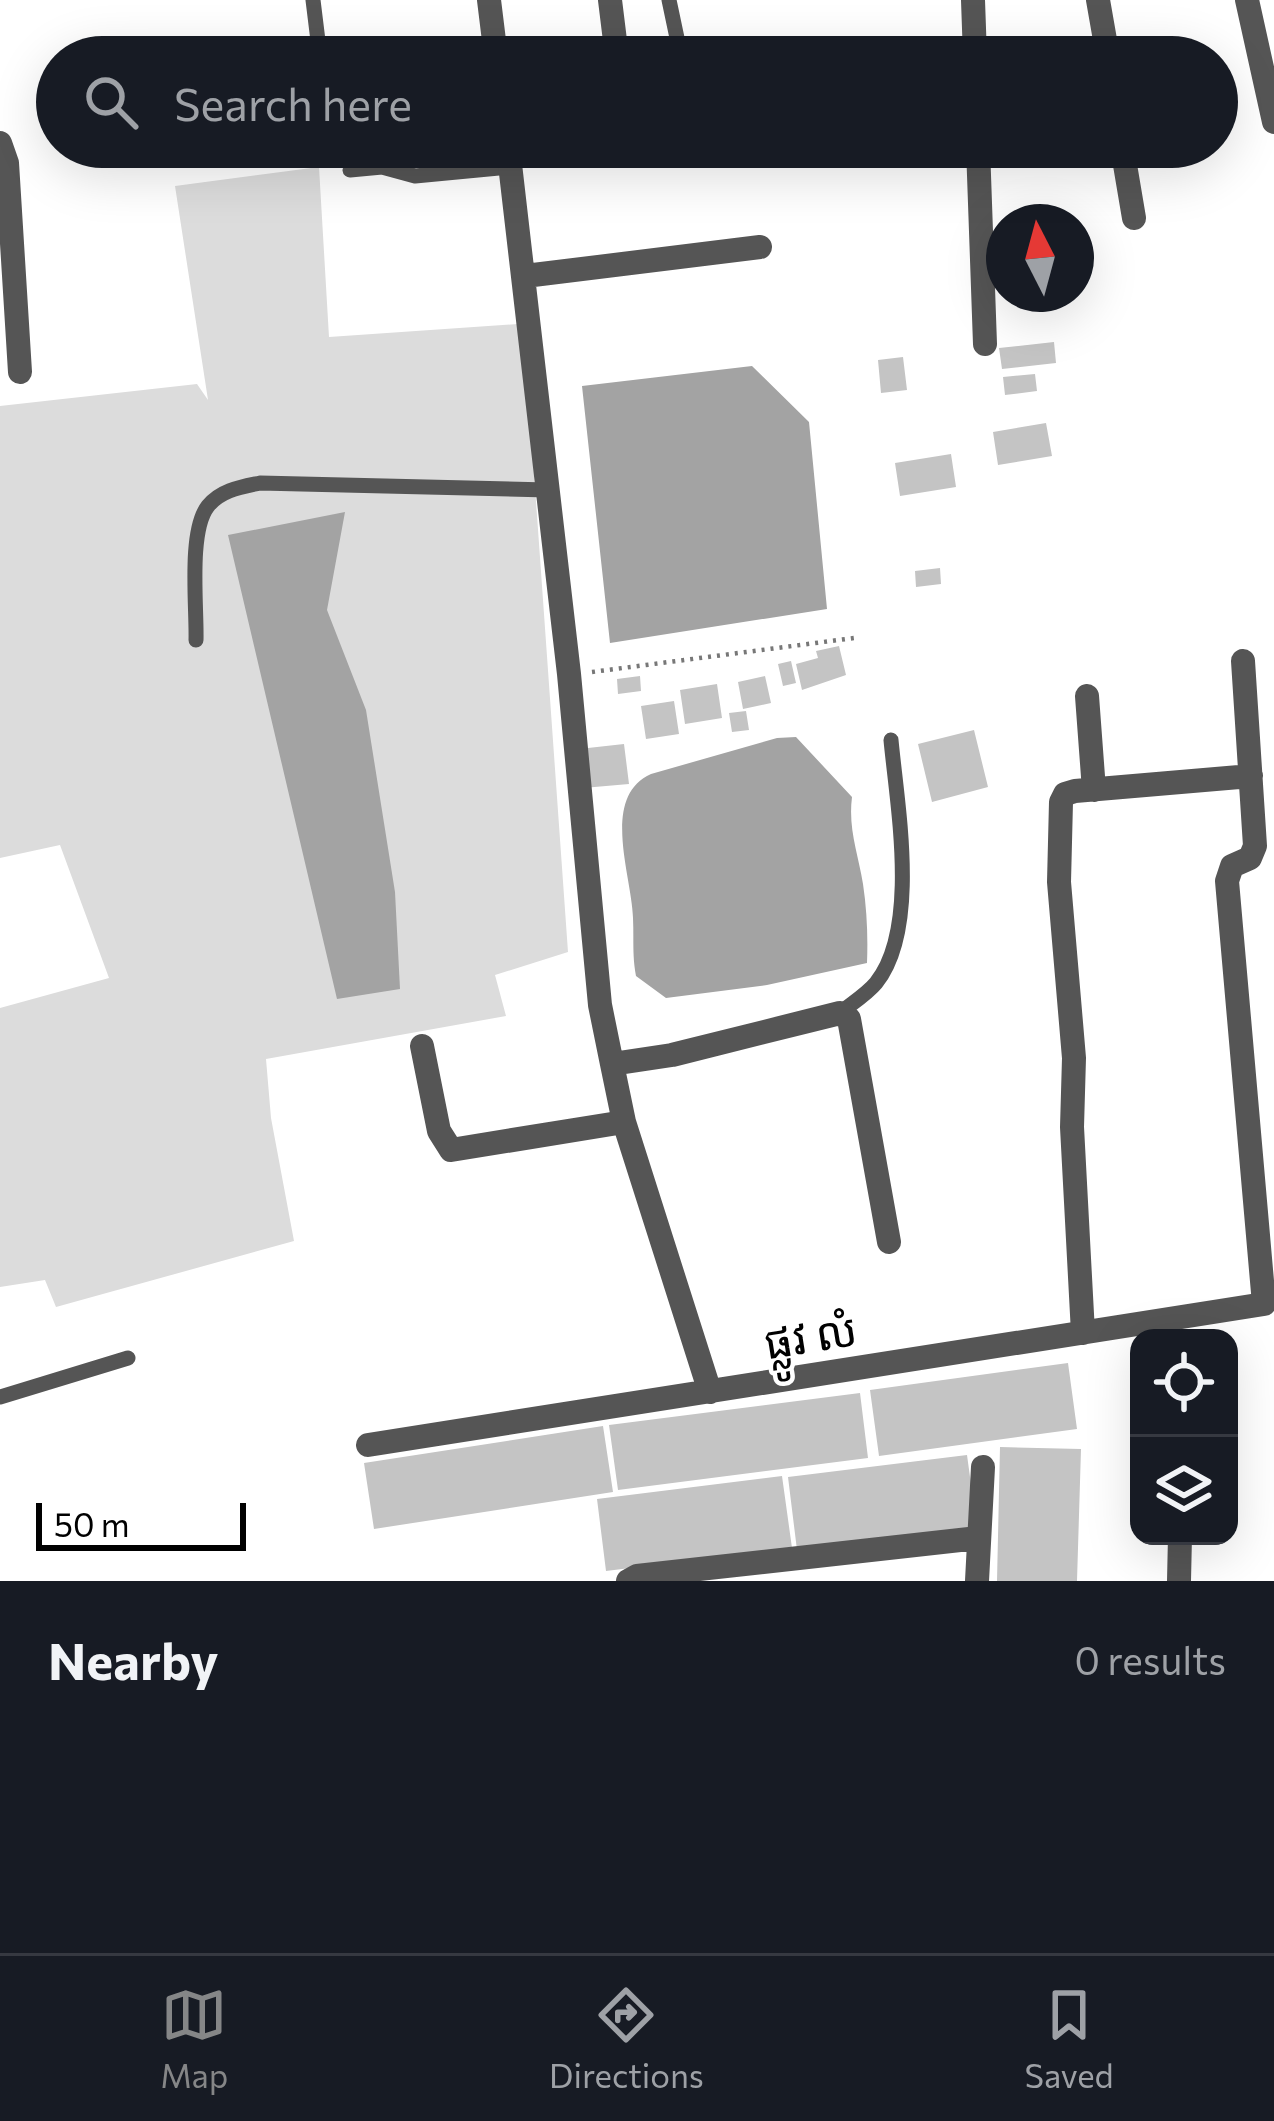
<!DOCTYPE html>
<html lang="en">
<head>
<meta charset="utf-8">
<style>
	:root { --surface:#171b24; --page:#242831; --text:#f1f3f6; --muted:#9ea1a6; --line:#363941; --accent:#858687 }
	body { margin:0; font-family:Commissioner,"Noto Sans Khmer",sans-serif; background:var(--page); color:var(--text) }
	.controls { position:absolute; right:36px; bottom:36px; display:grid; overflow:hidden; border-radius:24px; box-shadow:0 12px 48px #0002 }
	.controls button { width:108px; height:108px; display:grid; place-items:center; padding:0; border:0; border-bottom:3px solid var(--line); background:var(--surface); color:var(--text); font:60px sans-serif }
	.compass { position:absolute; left:986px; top:204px; width:108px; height:108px; border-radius:50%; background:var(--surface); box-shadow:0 12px 48px #0002; rotate:354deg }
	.scale { position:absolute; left:36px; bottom:30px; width:210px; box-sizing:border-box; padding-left:12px; border:6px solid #000; border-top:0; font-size:33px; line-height:42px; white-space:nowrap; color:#000; -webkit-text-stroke:9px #fff; paint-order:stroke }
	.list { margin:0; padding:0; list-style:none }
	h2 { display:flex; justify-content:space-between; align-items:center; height:156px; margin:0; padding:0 48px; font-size:51px }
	h2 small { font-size:39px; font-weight:400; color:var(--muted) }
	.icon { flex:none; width:66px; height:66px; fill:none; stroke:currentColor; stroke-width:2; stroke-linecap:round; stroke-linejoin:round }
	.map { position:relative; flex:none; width:1274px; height:1581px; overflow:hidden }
	.search { position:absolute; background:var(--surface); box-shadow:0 12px 48px #0002; left:36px; right:36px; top:36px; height:132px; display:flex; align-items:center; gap:30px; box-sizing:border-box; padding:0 42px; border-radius:66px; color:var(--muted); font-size:45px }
	.sheet { height:372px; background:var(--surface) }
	nav { display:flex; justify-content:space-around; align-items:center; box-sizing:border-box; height:168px; border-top:3px solid var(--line); background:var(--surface); font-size:33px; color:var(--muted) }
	nav a { display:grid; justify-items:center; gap:6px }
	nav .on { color:var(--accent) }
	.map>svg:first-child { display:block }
	.green { fill:#dcdcdc }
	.water { fill:#a3a3a3 }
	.building { fill:#c4c4c4 }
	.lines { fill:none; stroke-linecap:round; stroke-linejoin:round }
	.path { stroke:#777; stroke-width:4.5; stroke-dasharray:3 6; stroke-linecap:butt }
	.lane { stroke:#555; stroke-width:15 }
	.street { stroke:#555; stroke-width:24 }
	.labels { text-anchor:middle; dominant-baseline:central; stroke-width:9; stroke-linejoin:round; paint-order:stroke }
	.street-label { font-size:45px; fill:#000; stroke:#fff }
</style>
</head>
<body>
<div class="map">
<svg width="1274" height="1581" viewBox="0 0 1274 1581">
	<rect width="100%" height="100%" fill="#fff"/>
	<path class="green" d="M319,167L329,337L518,324L532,445L568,952L495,975L506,1016L266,1059L271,1118L294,1241L56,1307L45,1280L0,1287V1008L109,978L60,845L0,858V406L197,384L208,400L175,186Z"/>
	<path class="water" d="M752,366L809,422L827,609L610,643L582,386Z
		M345,512L327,610L366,710L395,892L400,989L337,999L228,535Z
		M796,737L852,797C848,829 858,853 863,884C867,911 868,937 867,963L767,985L666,998L636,976C632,955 634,938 633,918C632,876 600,797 651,774L777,738Z"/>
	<path class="building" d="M1054,342L1056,363L1002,369L999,348Z
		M903,357L907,390L881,393L878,360Z
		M1035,374L1037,391L1005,395L1003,377Z
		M1046,423L1052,456L998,465L993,432Z
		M951,454L956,487L900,496L895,463Z
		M940,568L941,584L916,587L915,571Z
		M839,646L846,675L802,690L796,664L818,658L816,651Z
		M791,661L796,683L783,686L778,664Z
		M640,676L641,691L618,694L617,679Z
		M765,676L771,703L743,709L738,682Z
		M717,684L722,718L685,724L680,690Z
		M674,701L679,734L646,739L641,706Z
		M746,711L749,730L732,732L729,713Z
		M974,730L988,787L932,802L918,744Z
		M624,744L629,784L583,788L579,749Z
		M1068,1363L1077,1429L879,1456L870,1390Z
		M860,1393L868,1458L618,1490L609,1425Z
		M603,1426L613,1492L374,1529L364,1463Z
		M1000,1447L1081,1449L1077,1581H997Z
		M967,1455L977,1528L797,1550L788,1477Z
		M782,1476L792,1548L606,1571L597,1499Z"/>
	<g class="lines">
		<path class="path" d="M592,672L854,638"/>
		<path class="lane" d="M313,0L320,57
			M669,0L681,57
			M350,170L382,167L415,176L510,167
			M196,640C197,608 188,531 208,506C221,490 241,487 260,483L548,490
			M840,1013C851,1004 867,994 876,983C920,928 897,805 891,740
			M0,1397L128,1358"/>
		<path class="street" d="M489,0L496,57
			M610,0L617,57
			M973,0L975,57
			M1098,0L1108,57
			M1247,0L1274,122
			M0,143L7,163L20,372
			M508,147L569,674L600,1005L612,1064L672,1055L840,1013L849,1019L889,1242
			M978,147L985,344
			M1122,147L1134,218
			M525,276L760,247
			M1087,696L1094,790
			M422,1046L439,1131L451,1150L624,1122L710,1392
			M612,1064L624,1122
			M1083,1333L1072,1127L1074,1058L1059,882L1061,802L1065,794L1075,791L1251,776
			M368,1445L1264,1304L1227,881L1232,866L1250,858L1255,846L1243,661
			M628,1581L637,1576L978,1538
			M977,1581L983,1467
			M1179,1581L1180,1536"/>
	</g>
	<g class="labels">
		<g class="street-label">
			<text transform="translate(810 1334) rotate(-9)">ផ្លូវ លំ</text>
		</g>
	</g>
</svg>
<div class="controls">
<button><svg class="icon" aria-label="locate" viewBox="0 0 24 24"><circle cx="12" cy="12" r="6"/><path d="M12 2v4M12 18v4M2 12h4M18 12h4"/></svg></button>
<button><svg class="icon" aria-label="layers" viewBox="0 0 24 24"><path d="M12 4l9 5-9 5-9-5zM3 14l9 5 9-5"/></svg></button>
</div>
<svg class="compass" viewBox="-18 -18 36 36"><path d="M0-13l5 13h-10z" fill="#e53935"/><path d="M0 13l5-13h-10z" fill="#9ea1a6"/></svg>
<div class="scale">50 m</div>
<div class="search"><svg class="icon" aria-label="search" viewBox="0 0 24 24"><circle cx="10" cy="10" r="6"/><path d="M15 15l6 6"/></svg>Search here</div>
</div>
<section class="sheet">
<h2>Nearby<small>0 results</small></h2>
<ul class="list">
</ul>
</section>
<nav>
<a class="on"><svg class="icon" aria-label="map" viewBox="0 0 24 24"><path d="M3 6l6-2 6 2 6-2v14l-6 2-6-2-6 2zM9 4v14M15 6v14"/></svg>Map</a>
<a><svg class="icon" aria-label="directions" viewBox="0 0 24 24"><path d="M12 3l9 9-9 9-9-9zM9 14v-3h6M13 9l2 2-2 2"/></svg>Directions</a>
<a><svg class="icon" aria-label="saved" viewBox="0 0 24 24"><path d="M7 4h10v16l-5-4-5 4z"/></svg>Saved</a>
</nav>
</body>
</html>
